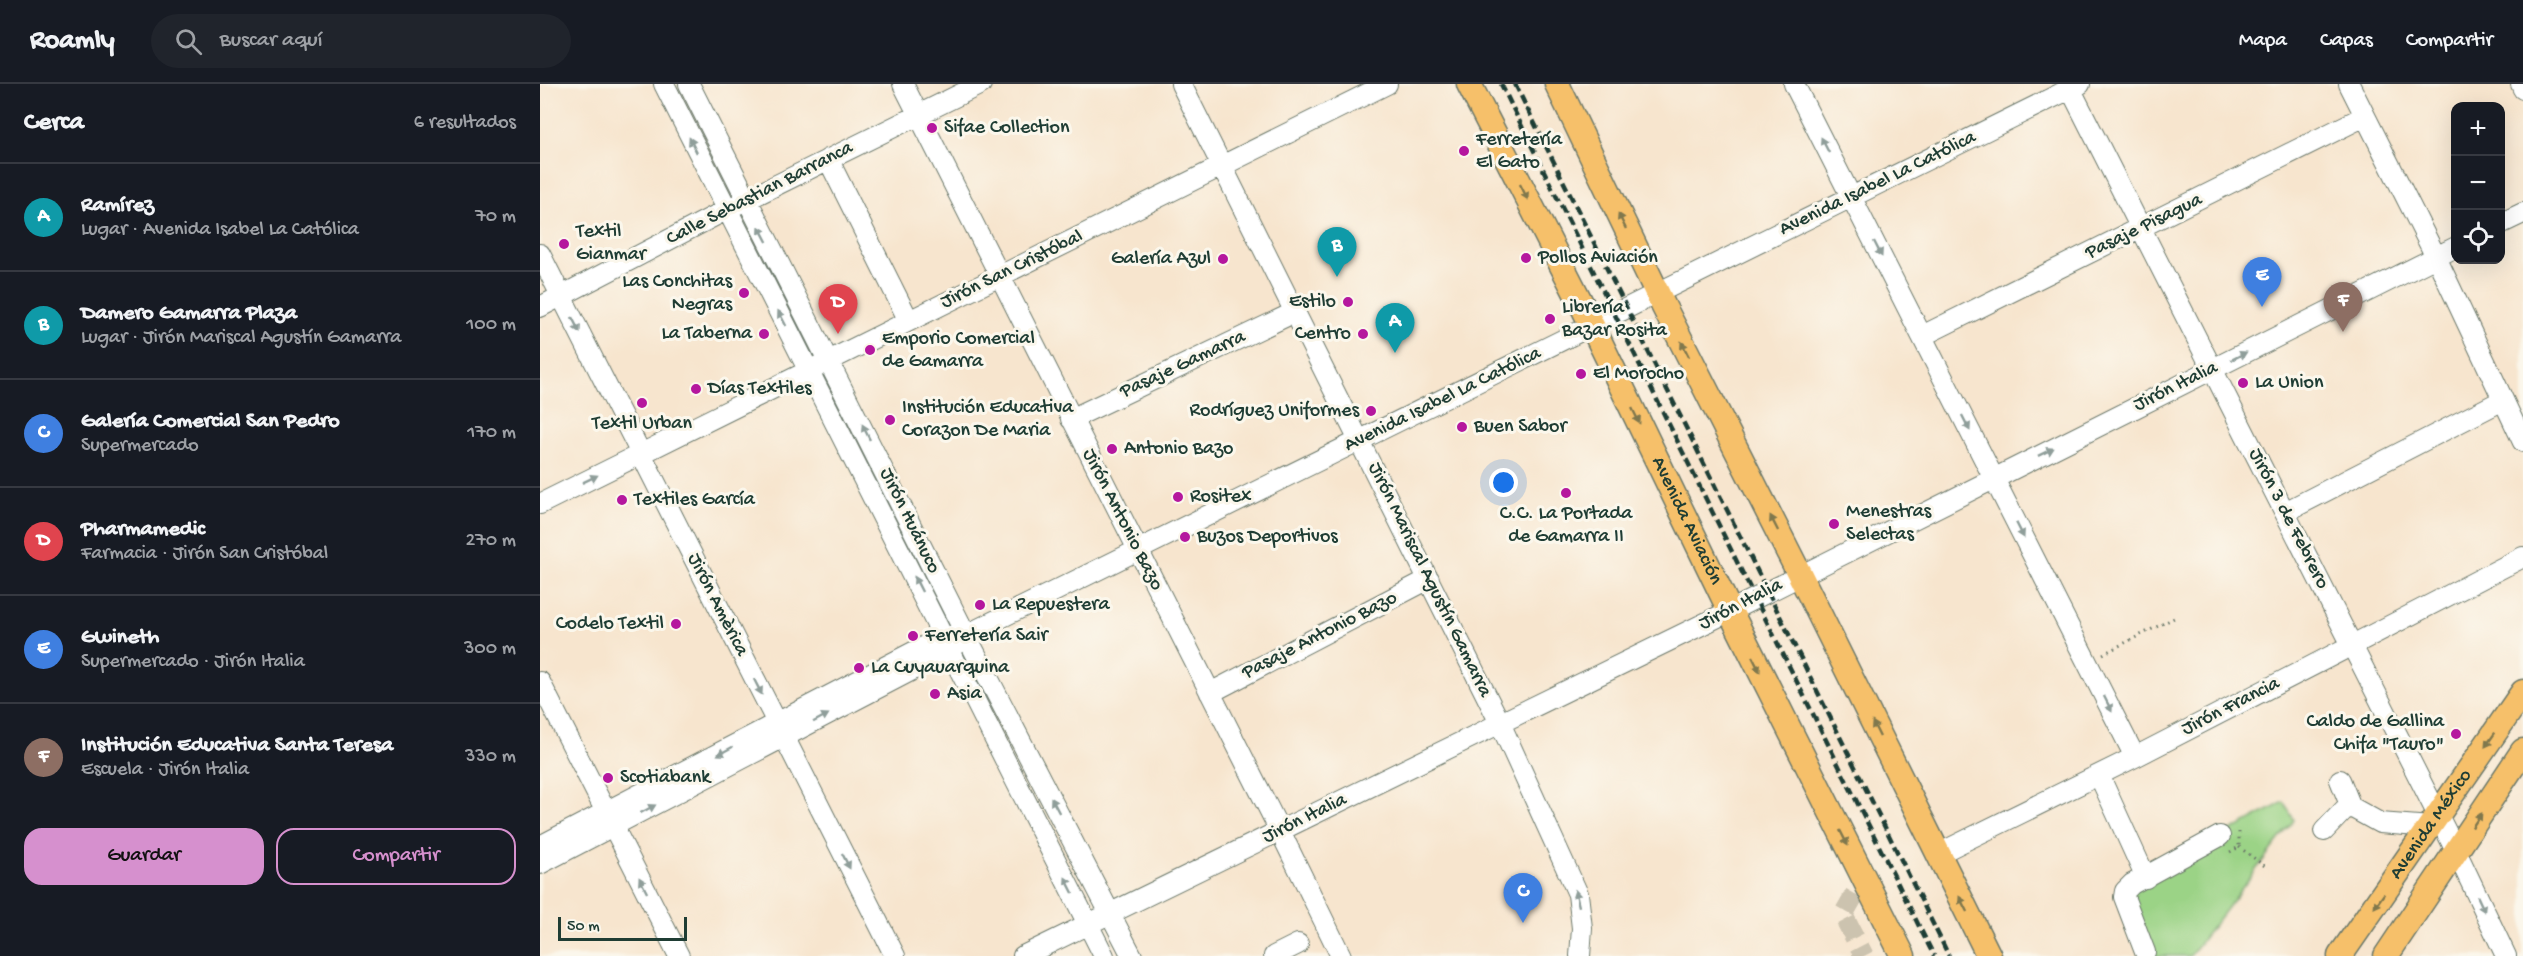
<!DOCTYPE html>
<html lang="es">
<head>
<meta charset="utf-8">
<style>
	:root { --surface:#171b24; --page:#20242c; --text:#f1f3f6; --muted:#9ea1a6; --line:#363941; --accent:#d690ce }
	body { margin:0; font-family:"Gochi Hand",sans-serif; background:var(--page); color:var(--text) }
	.controls { position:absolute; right:18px; top:18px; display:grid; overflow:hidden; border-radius:12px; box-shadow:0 6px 24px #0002 }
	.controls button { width:54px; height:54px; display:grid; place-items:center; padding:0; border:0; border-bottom:2px solid var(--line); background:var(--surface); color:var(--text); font:30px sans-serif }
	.scale { position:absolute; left:18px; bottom:15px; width:129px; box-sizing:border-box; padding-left:6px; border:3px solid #1f3d34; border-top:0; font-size:16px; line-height:21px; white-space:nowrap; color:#1f3d34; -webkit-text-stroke:4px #fbf7ec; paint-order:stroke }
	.you { position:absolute; left:964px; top:399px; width:21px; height:21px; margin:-15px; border:4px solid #fff; border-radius:50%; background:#1a73e8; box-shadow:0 0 0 9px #1a73e833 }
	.badge { display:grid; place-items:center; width:39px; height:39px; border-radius:50%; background:var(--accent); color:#fff; font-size:20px; font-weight:700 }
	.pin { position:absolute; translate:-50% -50px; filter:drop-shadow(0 2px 3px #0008) }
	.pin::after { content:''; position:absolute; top:32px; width:21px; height:18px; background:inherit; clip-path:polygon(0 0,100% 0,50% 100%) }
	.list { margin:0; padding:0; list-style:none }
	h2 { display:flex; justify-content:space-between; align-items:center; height:78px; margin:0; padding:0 24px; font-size:26px }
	h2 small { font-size:20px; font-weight:400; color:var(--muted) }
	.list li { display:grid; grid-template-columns:39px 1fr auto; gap:18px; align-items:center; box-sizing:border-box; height:108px; padding:0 24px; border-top:2px solid var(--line) }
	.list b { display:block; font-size:22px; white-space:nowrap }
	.list p { margin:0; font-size:20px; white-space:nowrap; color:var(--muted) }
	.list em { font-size:20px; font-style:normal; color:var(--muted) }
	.actions { display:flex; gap:12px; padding:18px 24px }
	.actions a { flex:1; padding:14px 0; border:2px solid var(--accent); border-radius:18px; text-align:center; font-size:21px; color:var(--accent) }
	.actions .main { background:var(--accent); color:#111 }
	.icon { flex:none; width:33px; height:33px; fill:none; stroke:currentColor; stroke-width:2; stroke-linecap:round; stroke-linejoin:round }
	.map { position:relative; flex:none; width:1983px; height:872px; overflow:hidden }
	header { display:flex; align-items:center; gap:36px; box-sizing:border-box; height:84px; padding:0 30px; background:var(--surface); border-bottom:2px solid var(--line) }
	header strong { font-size:28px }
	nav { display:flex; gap:33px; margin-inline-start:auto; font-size:21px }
	.search { width:420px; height:54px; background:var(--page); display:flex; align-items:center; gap:15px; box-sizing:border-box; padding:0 21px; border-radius:33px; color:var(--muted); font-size:22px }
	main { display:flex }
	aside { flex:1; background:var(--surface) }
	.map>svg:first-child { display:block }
	.green { fill:#9bd386; stroke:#5d885d; stroke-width:1.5 }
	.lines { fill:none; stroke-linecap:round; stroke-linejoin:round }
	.minor-tunnel { stroke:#ccc3af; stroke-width:20; stroke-dasharray:20 10; stroke-linecap:butt }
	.minor-casing { stroke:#6b786a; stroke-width:22 }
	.major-casing { stroke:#6b786a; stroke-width:27 }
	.path { stroke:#6b786a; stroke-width:3; stroke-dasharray:1.5 4.5; stroke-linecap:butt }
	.minor { stroke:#fff; stroke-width:20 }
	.major { stroke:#f6c06b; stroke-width:24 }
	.rail { stroke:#1f3d34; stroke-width:4.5; stroke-dasharray:9 4.5; stroke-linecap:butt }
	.oneway { fill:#8f9e9a }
	.oneway2 { fill:#80784d }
	.poi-dot { fill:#b5179e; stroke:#fbf7ec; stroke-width:2 }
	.labels { text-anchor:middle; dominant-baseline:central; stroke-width:6; stroke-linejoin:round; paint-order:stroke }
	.poi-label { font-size:20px; fill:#1f3d34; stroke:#fbf7ec; text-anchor:start }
	.street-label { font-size:20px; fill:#1f3d34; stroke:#fbf7ec }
</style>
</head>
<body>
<header>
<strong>Roamly</strong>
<div class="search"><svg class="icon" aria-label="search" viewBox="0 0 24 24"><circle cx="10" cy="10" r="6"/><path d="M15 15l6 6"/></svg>Buscar aquí</div>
<nav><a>Mapa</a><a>Capas</a><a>Compartir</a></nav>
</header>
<main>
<aside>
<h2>Cerca<small>6 resultados</small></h2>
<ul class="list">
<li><span class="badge" style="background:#0f9aa8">A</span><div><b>Ramírez</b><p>Lugar · Avenida Isabel La Católica</p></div><em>70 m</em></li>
<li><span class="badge" style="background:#0f9aa8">B</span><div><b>Damero Gamarra Plaza</b><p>Lugar · Jirón Mariscal Agustín Gamarra</p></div><em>100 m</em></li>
<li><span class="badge" style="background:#3f7fe0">C</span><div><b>Galería Comercial San Pedro</b><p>Supermercado</p></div><em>170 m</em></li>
<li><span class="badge" style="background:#e0444e">D</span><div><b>Pharmamedic</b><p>Farmacia · Jirón San Cristóbal</p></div><em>270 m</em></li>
<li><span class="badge" style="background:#3f7fe0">E</span><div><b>Gwineth</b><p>Supermercado · Jirón Italia</p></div><em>300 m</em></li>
<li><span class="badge" style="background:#8d6e63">F</span><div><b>Institución Educativa Santa Teresa</b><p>Escuela · Jirón Italia</p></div><em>330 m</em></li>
</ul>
<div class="actions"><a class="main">Guardar</a><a>Compartir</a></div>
</aside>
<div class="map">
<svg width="1983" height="872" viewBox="0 0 1983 872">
	<rect width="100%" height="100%" fill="#fbf7ec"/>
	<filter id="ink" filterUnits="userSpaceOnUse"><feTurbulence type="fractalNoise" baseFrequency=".0167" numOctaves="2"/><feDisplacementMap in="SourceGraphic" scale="12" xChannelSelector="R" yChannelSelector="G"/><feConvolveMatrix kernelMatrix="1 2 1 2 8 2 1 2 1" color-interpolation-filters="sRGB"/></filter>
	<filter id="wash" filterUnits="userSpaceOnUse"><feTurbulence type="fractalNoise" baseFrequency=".008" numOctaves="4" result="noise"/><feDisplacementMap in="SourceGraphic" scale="24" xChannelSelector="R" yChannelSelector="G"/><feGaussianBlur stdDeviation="1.35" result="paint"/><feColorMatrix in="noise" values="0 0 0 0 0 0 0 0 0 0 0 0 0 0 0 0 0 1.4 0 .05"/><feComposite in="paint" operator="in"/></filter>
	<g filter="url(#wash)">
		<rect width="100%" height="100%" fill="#f7e5ce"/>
		<path class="green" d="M1744,718L1754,736L1650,872H1608L1578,808Z"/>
	</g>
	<g filter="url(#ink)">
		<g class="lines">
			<path class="minor-tunnel" d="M1315,810L1303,831L1324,872"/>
			<g class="minor-casing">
				<path id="minor" d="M124,0L564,872
					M149,0L426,551L592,872
					M363,0L740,747L801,872
					M641,0L960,639L1038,810L1042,844L1040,872
					M1254,0L1595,673
					M1528,0L1916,767L1966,872
					M1809,0L1896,173L1983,358
					M1981,0L1983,5
					M288,75L369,237
					M1960,140L1983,129
					M0,170L355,872
					M0,223L186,126L441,0
					M1382,252L1825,32
					M531,335L755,228
					M0,420L847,0
					M1745,428L1963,316
					M0,598L139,872
					M670,609L889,495
					M1559,691L1606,794
					M1800,696L1811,723
					M1784,747L1804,726L1811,723L1840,739L1891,743
					M0,762L404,552H417
					M1398,770L1595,673L1983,473
					M0,780L411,566L426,551L1540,0
					M1605,868L1584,813L1585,807L1592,800L1680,752
					M483,872L1190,527L1916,163
					M734,872L758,860"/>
			</g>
			<g class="major-casing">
				<g id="major">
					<path id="s1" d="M929,0L1043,223L1190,527L1363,872"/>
					<path d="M1017,0L1124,223L1260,491L1449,872"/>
					<path id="s2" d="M1800,872L1983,608"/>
					<path d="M1846,872L1983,667"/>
				</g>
			</g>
			<path class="path" d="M1563,570L1634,534
				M1699,763L1726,783
				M1690,768L1699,763V748"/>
			<use href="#minor" class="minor"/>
			<use href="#major" class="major"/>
			<path class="rail" d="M961,0L1200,484L1394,872
				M975,0L1409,872"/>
		</g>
		<defs><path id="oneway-solid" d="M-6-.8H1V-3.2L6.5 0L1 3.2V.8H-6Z" transform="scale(1.5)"/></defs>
		<g class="oneway">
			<use href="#oneway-solid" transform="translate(153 61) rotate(-116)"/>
			<use href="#oneway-solid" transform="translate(1285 61) rotate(-117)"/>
			<use href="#oneway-solid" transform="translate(223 150) rotate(-118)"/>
			<use href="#oneway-solid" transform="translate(1338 165) rotate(63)"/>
			<use href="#oneway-solid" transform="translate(242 234) rotate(-118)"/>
			<use href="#oneway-solid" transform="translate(36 241) rotate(63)"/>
			<use href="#oneway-solid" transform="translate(1699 272) rotate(-27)"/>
			<use href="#oneway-solid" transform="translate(1426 339) rotate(63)"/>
			<use href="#oneway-solid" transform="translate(326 348) rotate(-116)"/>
			<use href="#oneway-solid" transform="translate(1506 368) rotate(-26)"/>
			<use href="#oneway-solid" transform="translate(50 395) rotate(-26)"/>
			<use href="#oneway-solid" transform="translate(1480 446) rotate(63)"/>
			<use href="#oneway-solid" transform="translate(378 500) rotate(-117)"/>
			<use href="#oneway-solid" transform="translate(218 603) rotate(63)"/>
			<use href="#oneway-solid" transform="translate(1568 620) rotate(63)"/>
			<use href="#oneway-solid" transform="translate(281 634) rotate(-28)"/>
			<use href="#oneway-solid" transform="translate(185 667) rotate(152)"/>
			<use href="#oneway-solid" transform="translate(515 721) rotate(-118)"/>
			<use href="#oneway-solid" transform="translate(108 725) rotate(-28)"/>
			<use href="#oneway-solid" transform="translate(306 777) rotate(63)"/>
			<use href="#oneway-solid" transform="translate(103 801) rotate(-117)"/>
			<use href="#oneway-solid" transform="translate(529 801) rotate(-117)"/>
			<use href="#oneway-solid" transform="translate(1037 814) rotate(-103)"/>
			<use href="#oneway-solid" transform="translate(1941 820) rotate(65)"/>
		</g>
		<g class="oneway2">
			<use href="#oneway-solid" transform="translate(984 108) rotate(63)"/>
			<use href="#oneway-solid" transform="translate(1082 137) rotate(-116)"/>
			<use href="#oneway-solid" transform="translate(1145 265) rotate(-117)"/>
			<use href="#oneway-solid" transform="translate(1096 332) rotate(64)"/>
			<use href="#oneway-solid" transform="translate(1234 439) rotate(-117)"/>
			<use href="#oneway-solid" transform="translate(1216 580) rotate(63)"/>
			<use href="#oneway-solid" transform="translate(1336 645) rotate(-116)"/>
			<use href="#oneway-solid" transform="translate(1950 656) rotate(125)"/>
			<use href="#oneway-solid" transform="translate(1937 736) rotate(-56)"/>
			<use href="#oneway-solid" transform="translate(1304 754) rotate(63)"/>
			<use href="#oneway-solid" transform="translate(1839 817) rotate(125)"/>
			<use href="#oneway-solid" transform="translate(1423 820) rotate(-117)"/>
		</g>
	</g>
	<g class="poi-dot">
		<circle cx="392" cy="44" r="6"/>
		<circle cx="924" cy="67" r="6"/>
		<circle cx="24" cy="160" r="6"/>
		<circle cx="986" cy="174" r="6"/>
		<circle cx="683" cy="175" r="6"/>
		<circle cx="204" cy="209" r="6"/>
		<circle cx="808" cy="218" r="6"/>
		<circle cx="1010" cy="235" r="6"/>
		<circle cx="224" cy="250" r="6"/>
		<circle cx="823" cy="250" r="6"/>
		<circle cx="330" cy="266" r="6"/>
		<circle cx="1041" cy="290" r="6"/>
		<circle cx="1703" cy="299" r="6"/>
		<circle cx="156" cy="305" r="6"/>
		<circle cx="102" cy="319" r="6"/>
		<circle cx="831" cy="327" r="6"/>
		<circle cx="350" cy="336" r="6"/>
		<circle cx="922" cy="343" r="6"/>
		<circle cx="572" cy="365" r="6"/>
		<circle cx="1026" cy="409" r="6"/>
		<circle cx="638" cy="413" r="6"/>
		<circle cx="82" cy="416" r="6"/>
		<circle cx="1294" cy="440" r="6"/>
		<circle cx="645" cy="453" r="6"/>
		<circle cx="440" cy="521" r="6"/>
		<circle cx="136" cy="540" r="6"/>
		<circle cx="373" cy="552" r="6"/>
		<circle cx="319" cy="584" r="6"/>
		<circle cx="395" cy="610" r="6"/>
		<circle cx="1916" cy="650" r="6"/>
		<circle cx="68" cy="694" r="6"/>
	</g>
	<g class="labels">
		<g class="poi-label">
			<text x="404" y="44">Sifae Collection</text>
			<text x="936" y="56">Ferretería<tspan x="936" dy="23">El Gato</tspan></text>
			<text x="36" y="148">Textil<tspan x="36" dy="23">Gianmar</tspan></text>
			<text x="998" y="174">Pollos Aviación</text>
			<text x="671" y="175" text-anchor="end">Galería Azul</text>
			<text x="192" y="198" text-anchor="end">Las Conchitas<tspan x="192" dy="23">Negras</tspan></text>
			<text x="796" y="218" text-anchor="end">Estilo</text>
			<text x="1022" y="224">Librería<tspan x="1022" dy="23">Bazar Rosita</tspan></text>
			<text x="212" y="250" text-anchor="end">La Taberna</text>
			<text x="811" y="250" text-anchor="end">Centro</text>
			<text x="342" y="255">Emporio Comercial<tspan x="342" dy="23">de Gamarra</tspan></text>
			<text x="1053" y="290">El Morocho</text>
			<text x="1715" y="299">La Union</text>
			<text x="168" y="305">Días Textiles</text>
			<text x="362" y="324">Institución Educativa<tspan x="362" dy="23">Corazon De Maria</tspan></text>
			<text x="819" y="327" text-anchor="end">Rodríguez Uniformes</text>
			<text x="102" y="340" text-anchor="middle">Textil Urban</text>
			<text x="934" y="343">Buen Sabor</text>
			<text x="584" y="365">Antonio Bazo</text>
			<text x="650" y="413">Rositex</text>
			<text x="94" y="416">Textiles García</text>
			<text x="1306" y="428">Menestras<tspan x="1306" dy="23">Selectas</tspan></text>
			<text x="1026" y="430" text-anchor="middle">C.C. La Portada<tspan x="1026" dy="23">de Gamarra II</tspan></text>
			<text x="657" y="453">Buzos Deportivos</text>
			<text x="452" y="521">La Repuestera</text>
			<text x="124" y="540" text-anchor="end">Codelo Textil</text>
			<text x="385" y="552">Ferretería Sair</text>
			<text x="331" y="584">La Cuyauarquina</text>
			<text x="407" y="610">Asia</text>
			<text x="1904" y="638" text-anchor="end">Caldo de Gallina<tspan x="1904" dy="23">Chifa "Tauro"</tspan></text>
			<text x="80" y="694">Scotiabank</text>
		</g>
		<g class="street-label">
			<text transform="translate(1338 100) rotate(-26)">Avenida Isabel La Católica</text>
			<text transform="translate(220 110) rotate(-27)">Calle Sebastian Barranca</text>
			<text transform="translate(1604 143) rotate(-26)">Pasaje Pisagua</text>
			<text transform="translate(472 186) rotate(-26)">Jirón San Cristóbal</text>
			<text transform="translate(643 281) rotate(-25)">Pasaje Gamarra</text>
			<text transform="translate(1636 303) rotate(-26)">Jirón Italia</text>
			<text transform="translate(903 316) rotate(-26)">Avenida Isabel La Católica</text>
			<text transform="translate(1748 435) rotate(63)">Jirón 3 de Febrero</text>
			<text transform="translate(582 436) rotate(63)">Jirón Antonio Bazo</text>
			<text stroke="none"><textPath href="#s1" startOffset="488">Avenida Aviación</textPath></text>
			<text transform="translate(369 437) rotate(64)">Jirón Huánuco</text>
			<text transform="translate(889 496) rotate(64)">Jirón Mariscal Agustín Gamarra</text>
			<text transform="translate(177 521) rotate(63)">Jirón Amèrica</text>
			<text transform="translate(1201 521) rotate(-27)">Jirón Italia</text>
			<text transform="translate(780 552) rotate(-27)">Pasaje Antonio Bazo</text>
			<text transform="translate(1691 623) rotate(-27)">Jirón Francia</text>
			<text transform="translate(765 735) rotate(-26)">Jirón Italia</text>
			<text stroke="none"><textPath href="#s2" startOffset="160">Avenida México</textPath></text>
		</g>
	</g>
</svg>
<div class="controls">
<button>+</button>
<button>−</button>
<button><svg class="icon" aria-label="locate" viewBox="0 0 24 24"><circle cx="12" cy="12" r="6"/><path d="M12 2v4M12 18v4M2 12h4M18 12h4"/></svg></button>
</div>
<div class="scale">50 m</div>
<div class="you"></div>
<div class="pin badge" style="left:855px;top:269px;background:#0f9aa8">A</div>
<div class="pin badge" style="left:797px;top:193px;background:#0f9aa8">B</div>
<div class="pin badge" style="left:983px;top:839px;background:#3f7fe0">C</div>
<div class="pin badge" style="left:298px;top:250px;background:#e0444e">D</div>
<div class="pin badge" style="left:1722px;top:223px;background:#3f7fe0">E</div>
<div class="pin badge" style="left:1803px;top:248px;background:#8d6e63">F</div>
</div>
</main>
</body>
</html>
